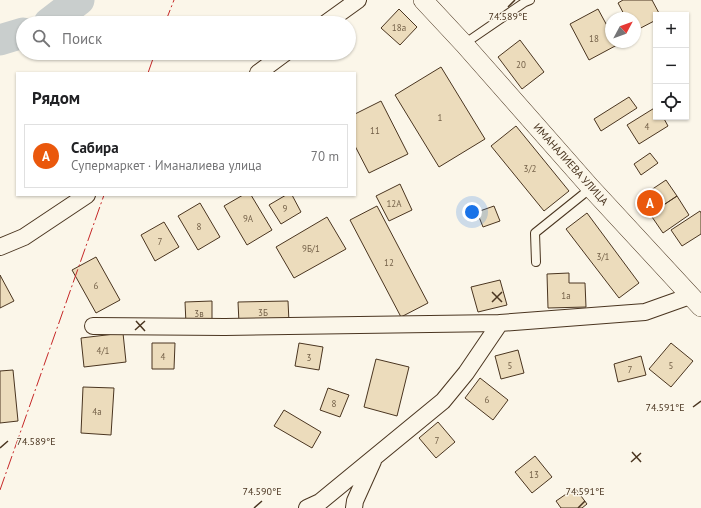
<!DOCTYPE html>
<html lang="ru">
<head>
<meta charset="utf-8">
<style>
	:root { --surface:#fff; --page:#f2f2f2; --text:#202124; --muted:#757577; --line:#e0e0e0; --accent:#ea580c }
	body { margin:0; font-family:"PT Sans",sans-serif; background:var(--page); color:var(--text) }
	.controls { position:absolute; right:12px; top:12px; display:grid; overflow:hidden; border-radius:0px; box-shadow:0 1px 3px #0004 }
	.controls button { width:36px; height:36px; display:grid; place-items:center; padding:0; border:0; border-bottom:1px solid var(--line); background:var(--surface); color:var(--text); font:20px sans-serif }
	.compass { position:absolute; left:605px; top:12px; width:36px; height:36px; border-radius:50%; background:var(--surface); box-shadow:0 1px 3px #0004; rotate:49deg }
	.you { position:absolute; left:472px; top:212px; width:14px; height:14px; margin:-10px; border:3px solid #fff; border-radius:50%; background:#1a73e8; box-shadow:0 0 0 6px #1a73e833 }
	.badge { display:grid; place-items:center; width:26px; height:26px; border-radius:50%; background:var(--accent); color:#fff; font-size:13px; font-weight:700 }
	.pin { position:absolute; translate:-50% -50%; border:2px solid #fff; box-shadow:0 1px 4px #0006 }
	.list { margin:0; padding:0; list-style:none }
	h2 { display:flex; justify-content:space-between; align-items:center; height:52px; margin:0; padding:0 16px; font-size:17px }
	h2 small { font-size:13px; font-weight:400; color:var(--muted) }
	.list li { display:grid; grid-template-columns:26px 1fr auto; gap:12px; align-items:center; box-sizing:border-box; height:64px; margin:0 8px 8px; padding:0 8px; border:1px solid var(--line); border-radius:0px }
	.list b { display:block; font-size:15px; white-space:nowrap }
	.list p { margin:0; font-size:13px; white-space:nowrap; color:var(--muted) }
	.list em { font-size:13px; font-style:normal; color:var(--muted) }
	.icon { flex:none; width:22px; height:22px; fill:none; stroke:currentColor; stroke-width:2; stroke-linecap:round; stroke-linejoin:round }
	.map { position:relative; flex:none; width:701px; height:508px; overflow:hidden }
	.search { position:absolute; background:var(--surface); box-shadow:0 1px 3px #0004; left:16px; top:16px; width:340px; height:44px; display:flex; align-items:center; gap:10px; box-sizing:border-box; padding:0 14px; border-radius:22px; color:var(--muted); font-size:15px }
	.panel { position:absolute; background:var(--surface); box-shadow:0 1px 3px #0004; left:16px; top:72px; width:340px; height:124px; border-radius:0px }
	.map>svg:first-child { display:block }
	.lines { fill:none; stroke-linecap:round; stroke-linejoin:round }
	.river { stroke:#c9cecd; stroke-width:31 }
	.building { fill:#ecdcbc; stroke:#4a3520 }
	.service-casing { stroke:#4a3520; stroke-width:10 }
	.minor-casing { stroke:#4a3520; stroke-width:18 }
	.tertiary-casing { stroke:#4a3520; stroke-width:20 }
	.service { stroke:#fbf6e9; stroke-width:8 }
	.minor { stroke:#fbf6e9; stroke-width:16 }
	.tertiary { stroke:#fbf6e9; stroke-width:19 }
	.power { stroke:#c62828; stroke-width:1; stroke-dasharray:14 3 2 3; stroke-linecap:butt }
	.ticks { fill:none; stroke:#4a3520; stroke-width:1.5 }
	.labels { text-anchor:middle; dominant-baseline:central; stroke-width:3; stroke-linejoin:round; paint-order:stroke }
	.number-label { font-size:9px; fill:#725f47 }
	.street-label { font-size:11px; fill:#4a3520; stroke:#fbf6e9 }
	.ticks-label { font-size:10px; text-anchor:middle; fill:#4a3520; stroke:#fbf6e9; stroke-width:3; stroke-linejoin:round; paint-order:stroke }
</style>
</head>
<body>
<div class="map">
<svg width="701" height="508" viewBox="0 0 701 508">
	<rect width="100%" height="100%" fill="#fbf6e9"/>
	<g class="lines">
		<path class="river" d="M49,23L79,0
			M0,40L23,33"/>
	</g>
	<path class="building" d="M623,0H652L660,15H656V20L635,31V18H626L618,3Z
		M399,9L417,27L400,45L381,28Z
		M598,9L611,33V42H616L617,45L589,60L570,24Z
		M520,40L544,72L522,89L498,57Z
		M441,67L485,139L439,167L395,95Z
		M629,97L637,108L601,131L594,119Z
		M381,101L408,154L369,173L355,146V114Z
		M656,107V117H663L668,126L639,144L627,125Z
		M516,126L569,191L544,211L491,146Z
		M650,153L658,163L641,175L634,164Z
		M666,180L677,196L650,214L639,198Z
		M400,184L412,210L389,221L376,196Z
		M243,195H251L272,230L247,245L224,206Z
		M286,195H292L301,212L281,224L269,205Z
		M677,196L689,215L663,233L650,214Z
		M200,203L220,237L198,250L178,216Z
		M377,206L428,303L401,317L350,220Z
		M494,206L500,221L483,227L477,212Z
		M700,211L701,213V234L682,246L671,230Z
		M587,213L639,283L619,298L566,229Z
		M327,217L346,249L294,278L276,247Z
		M164,222L179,247L155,261L141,235Z
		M96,257L120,300L96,313L72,270Z
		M569,273V283H585L586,307L548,308L547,274Z
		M0,275L14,301L0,308Z
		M500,280L507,305L478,312L471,287Z
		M212,301V324H186L185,302Z
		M288,301L289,322L239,323L238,302Z
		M123,333L126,362L84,367L81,338Z
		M152,343H175L174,369H152Z
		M299,343L323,347L319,370L295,366Z
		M671,343L693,361L671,387L649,369Z
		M518,350L524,373L501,379L495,356Z
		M641,356L646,375L618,382L614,364Z
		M376,359L409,367L397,416L364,407Z
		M13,370L18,421L0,423V371Z
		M480,378L508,400L493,420L465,398Z
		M83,387L114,388L111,435L81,433Z
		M328,388L349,395L340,417L320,410Z
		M284,410L321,432L312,448L274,426Z
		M438,422L455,442L436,458L419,438Z
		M535,456L552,477L532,493L515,472Z
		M575,488L587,504L582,508H561L556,501Z"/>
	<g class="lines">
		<g class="service-casing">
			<path id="service" d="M464,44L525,2L530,0
				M536,262L535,233L591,188"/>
		</g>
		<g class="minor-casing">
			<path id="minor" d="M326,23L358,0
				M258,73L285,53
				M0,247L24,237L87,195
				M93,326L225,327L500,323
				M307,508L320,502L443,401L466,373L500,323L645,312L690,296
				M354,508L355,501L373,461"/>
		</g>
		<g class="tertiary-casing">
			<path id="tertiary" d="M423,0L464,44L591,188L701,307"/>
		</g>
		<use href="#service" class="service"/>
		<use href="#minor" class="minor"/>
		<use href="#tertiary" class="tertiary"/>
		<path class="power" d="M165,23L174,0
			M148,73L155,53
			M0,490L104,195"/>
	</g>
	<path class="ticks" d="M508,7L515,0M492,292L502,302M492,302L502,292M136,321L145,331M135,330L145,321M693,407L701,401M0,448L8,441M632,452L641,462M631,462L641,453M254,508L262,501M578,508L585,501"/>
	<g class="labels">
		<g class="number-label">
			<text x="399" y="27">18а</text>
			<text x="594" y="38">18</text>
			<text x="521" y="64">20</text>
			<text x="440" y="117">1</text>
			<text x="647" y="126">4</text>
			<text x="375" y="130">11</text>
			<text x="530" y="168">3/2</text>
			<text x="394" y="203">12А</text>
			<text x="285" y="208">9</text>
			<text x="248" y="218">9А</text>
			<text x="199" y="226">8</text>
			<text x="160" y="241">7</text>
			<text x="311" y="248">9Б/1</text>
			<text x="603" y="256">3/1</text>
			<text x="389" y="262">12</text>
			<text x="96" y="285">6</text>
			<text x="566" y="295">1а</text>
			<text x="263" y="312">3Б</text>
			<text x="199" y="313">3в</text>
			<text x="103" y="350">4/1</text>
			<text x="163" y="356">4</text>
			<text x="309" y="357">3</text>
			<text x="510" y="365">5</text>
			<text x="671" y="365">5</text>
			<text x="630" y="369">7</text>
			<text x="487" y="399">6</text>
			<text x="334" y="403">8</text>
			<text x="97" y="411">4а</text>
			<text x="437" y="440">7</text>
			<text x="534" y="474">13</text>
		</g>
		<g class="street-label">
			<text transform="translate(571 164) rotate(48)">ИМАНАЛИЕВА УЛИЦА</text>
		</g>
	</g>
	<g class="ticks-label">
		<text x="508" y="20">74.589°E</text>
		<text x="665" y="411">74.591°E</text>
		<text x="36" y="445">74.589°E</text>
		<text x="262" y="495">74.590°E</text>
		<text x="585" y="495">74.591°E</text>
	</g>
</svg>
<div class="controls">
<button>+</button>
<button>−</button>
<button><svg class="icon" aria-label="locate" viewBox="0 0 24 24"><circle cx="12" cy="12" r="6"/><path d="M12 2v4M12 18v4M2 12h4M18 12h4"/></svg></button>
</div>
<svg class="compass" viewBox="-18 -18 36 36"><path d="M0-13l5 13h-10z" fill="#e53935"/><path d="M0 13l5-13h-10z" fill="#757577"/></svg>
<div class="you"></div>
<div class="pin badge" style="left:650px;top:203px">A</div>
<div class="search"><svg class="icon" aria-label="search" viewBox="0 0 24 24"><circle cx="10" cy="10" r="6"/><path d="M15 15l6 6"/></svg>Поиск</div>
<section class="panel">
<h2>Рядом<small></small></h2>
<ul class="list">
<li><span class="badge">A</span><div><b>Сабира</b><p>Супермаркет · Иманалиева улица</p></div><em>70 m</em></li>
</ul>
</section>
</div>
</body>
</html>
